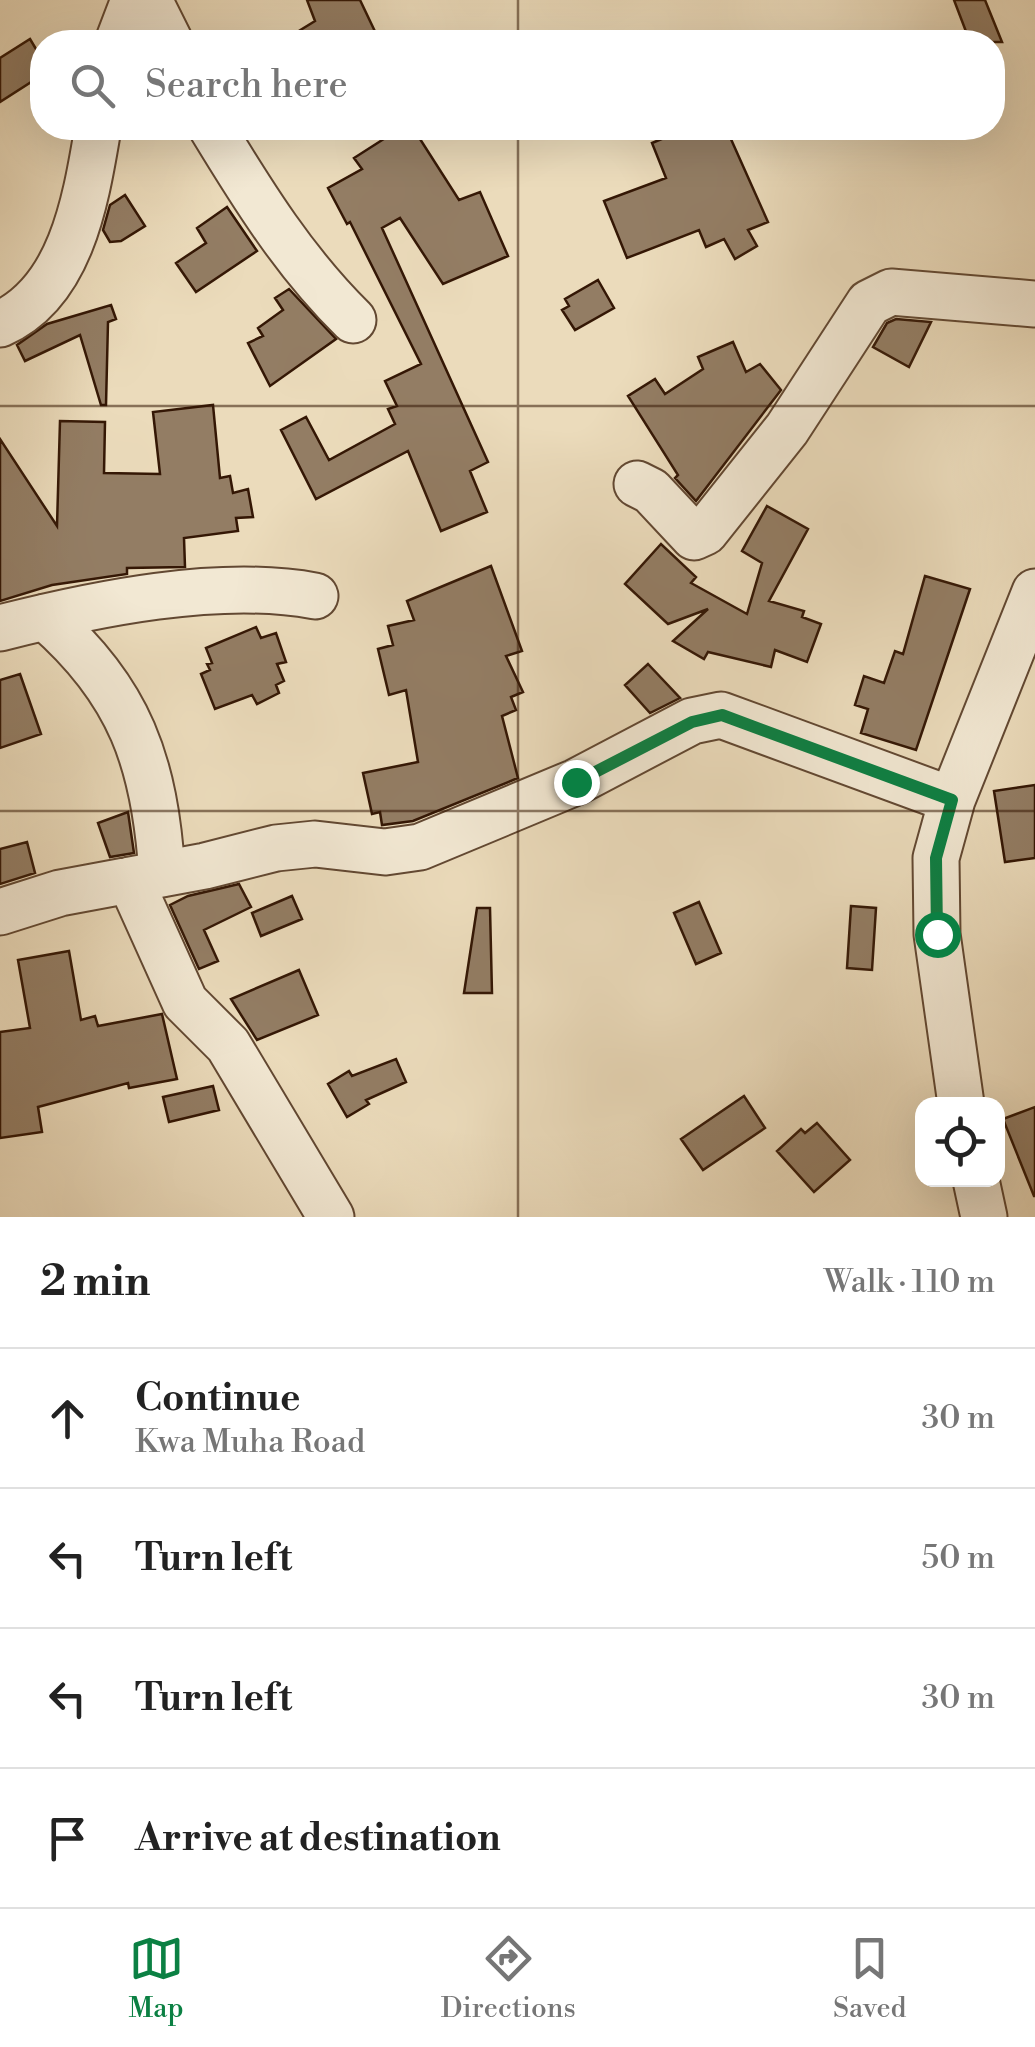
<!DOCTYPE html>
<html lang="en">
<head>
<meta charset="utf-8">
<style>
	:root { --surface:#fff; --page:#f2f2f2; --text:#222; --muted:#767676; --line:#e0e0e0; --accent:#0b8043 }
	body { margin:0; font-family:"Libre Bodoni",serif; background:var(--page); color:var(--text) }
	.controls { position:absolute; right:30px; bottom:30px; display:grid; overflow:hidden; border-radius:20px; box-shadow:0 10px 40px #0002 }
	.controls button { width:90px; height:90px; display:grid; place-items:center; padding:0; border:0; border-bottom:2px solid var(--line); background:var(--surface); color:var(--text); font:50px sans-serif }
	.stop { position:absolute; width:30px; height:30px; margin:-22px; border:8px solid #0b8043; border-radius:50%; background:#fff }
	.stop.end { background:#0b8043; border-color:#fff; box-shadow:0 2px 10px #0008 }
	.list { margin:0; padding:0; list-style:none }
	h2 { display:flex; justify-content:space-between; align-items:center; height:130px; margin:0; padding:0 40px; font-size:42px }
	h2 small { font-size:32px; font-weight:400; color:var(--muted) }
	.list li { display:grid; grid-template-columns:65px 1fr auto; gap:30px; align-items:center; box-sizing:border-box; height:140px; padding:0 40px; border-top:2px solid var(--line) }
	.list b { display:block; font-size:38px; white-space:nowrap }
	.list p { margin:0; font-size:32px; white-space:nowrap; color:var(--muted) }
	.list em { font-size:32px; font-style:normal; color:var(--muted) }
	.icon { flex:none; width:55px; height:55px; fill:none; stroke:currentColor; stroke-width:2; stroke-linecap:round; stroke-linejoin:round }
	.map { position:relative; flex:none; width:1035px; height:1217px; overflow:hidden }
	.search { position:absolute; background:var(--surface); box-shadow:0 10px 40px #0002; left:30px; right:30px; top:30px; height:110px; display:flex; align-items:center; gap:25px; box-sizing:border-box; padding:0 35px; border-radius:40px; color:var(--muted); font-size:38px }
	.sheet { height:690px; background:var(--surface) }
	nav { display:flex; justify-content:space-around; align-items:center; box-sizing:border-box; height:140px; border-top:2px solid var(--line); background:var(--surface); font-size:28px; color:var(--muted) }
	nav a { display:grid; justify-items:center; gap:5px }
	nav .on { color:var(--accent) }
	.map>svg:first-child { display:block }
	.building { fill:#937d64; stroke:#341705; stroke-width:2.5 }
	.lines { fill:none; stroke-linecap:round; stroke-linejoin:round }
	.minor-casing { stroke:#624832; stroke-width:49 }
	.minor { stroke:#f2e8d3; stroke-width:45 }
	.route { stroke:#0b8043; stroke-width:12 }
	.grid { fill:none; stroke:#341705; stroke-width:2.5; stroke-opacity:0.55 }
</style>
</head>
<body>
<div class="map">
<svg width="1035" height="1217" viewBox="0 0 1035 1217">
	<rect width="100%" height="100%" fill="#ebdbbb"/>
	<filter id="stains"><feTurbulence type="fractalNoise" baseFrequency=".002" numOctaves="4"/><feColorMatrix values="0 0 0 0 .2 0 0 0 0 .09 0 0 0 0 .02 0 0 0 .5 -.17"/></filter>
	<radialGradient id="worn" r=".72"><stop offset=".6" stop-color="#630" stop-opacity="0"/><stop offset="1" stop-color="#630" stop-opacity=".3"/></radialGradient>
	<path class="building" d="M307,0H360L380,42H281L315,21Z
		M954,0H985L1002,42H970Z
		M30,39L42,59V75L0,102V58Z
		M401,128H413L459,200L480,192L508,256L443,284L400,218L382,228L488,462L470,471L487,512L441,531L408,451L316,499L281,430L306,417L329,460L395,424L388,409L397,406L385,381L421,364L350,222L347,224L328,188L362,169L354,158Z
		M688,128H726L768,222L748,230L757,246L735,259L724,239L706,247L699,230L627,258L604,201L666,178L652,143Z
		M125,195L145,226L121,241L110,242L103,230L110,205Z
		M227,207L257,251L196,292L176,263L206,243L197,228Z
		M598,280L614,308L575,330L562,310L569,306L565,299Z
		M289,289L336,339L270,386L248,343L263,336L258,328L283,310L275,298Z
		M111,305L116,319L108,322L106,405H101L80,335L25,361L17,345L47,324Z
		M896,319L931,322L909,367L873,347L887,323Z
		M733,342L746,372L760,364L781,390L696,501L675,478L678,475L628,396L655,379L665,394L703,369L698,357Z
		M213,405L220,478L230,476L233,493L248,489L253,517L236,518L238,531L184,538L185,567L127,568V574L52,585L0,601V439L57,526L60,421L105,422L104,473L160,474L153,412Z
		M767,506L808,529L769,601L804,611L802,617L821,624L807,662L775,650L771,667L708,652L704,659L673,641L708,609L668,624L625,584L661,544L696,577L691,583L747,614L762,563L742,551Z
		M491,566L522,651L506,656L523,692L511,697L516,710L502,716L518,778L413,821L382,825L380,812L372,814L363,773L418,762L406,690L389,695L378,649L393,645L388,626L414,620L407,601Z
		M925,576L970,589L916,750L861,733L868,709L855,705L864,676L884,683L895,651L903,654Z
		M256,627L261,638L276,633L286,662L277,664L284,681L276,685L279,693L257,704L252,695L215,709L201,674L210,670L207,664L212,663L206,648Z
		M648,664L680,698L650,713L625,685Z
		M20,674L41,734L0,748V680Z
		M1035,785V858L1005,862L994,791Z
		M128,812L134,853L110,857L98,823Z
		M27,842L35,873L0,884V849Z
		M239,884L251,907L204,930L218,961L199,969L170,905L188,896Z
		M292,896L302,919L261,936L252,913Z
		M699,902L721,953L696,964L674,913Z
		M851,906L876,908L872,970L847,968Z
		M477,908H490L492,993H464Z
		M69,951L81,1020L95,1016L98,1026L162,1014L177,1079L129,1088L128,1083L38,1107L42,1132L0,1138V1032L30,1028L18,960Z
		M299,970L318,1015L257,1040L231,999Z
		M396,1059L406,1082L366,1100L369,1104L347,1117L328,1084L349,1071L352,1076Z
		M213,1086L219,1110L169,1122L163,1097Z
		M744,1096L765,1128L703,1170L681,1139Z
		M1035,1107V1196H1034L1003,1119Z
		M817,1123L850,1160L814,1192L777,1151L801,1129L805,1133Z"/>
	<g class="lines">
		<g class="minor-casing">
			<path id="minor" d="M149,0L170,42
				M118,42L134,0
				M212,128C254,197 295,263 353,320
				M0,324C72,292 86,198 98,128
				M637,484L651,491L694,537L705,532L787,429L869,303L891,292L1035,304
				M45,617C130,691 155,763 162,874
				M0,628C94,604 219,578 315,596
				M130,880L185,1002L228,1045L331,1217
				M0,912L60,893L205,866L276,848L315,844L385,852L420,847L576,782L692,721L721,715L952,800
				M961,1104L937,934L936,858L952,800L1035,592
				M976,1180L984,1217"/>
		</g>
		<use href="#minor" class="minor"/>
	</g>
	<g class="lines">
		<path class="route" d="M576,782L692,722L722,715L952,800L936,858L937,934"/>
	</g>
	<path class="grid" d="M518,0V42M518,128V1217M0,406H1035M0,811H1035"/>
	<rect width="100%" height="100%" filter="url(#stains)"/>
	<rect width="100%" height="100%" fill="url(#worn)"/>
</svg>
<div class="controls">
<button><svg class="icon" aria-label="locate" viewBox="0 0 24 24"><circle cx="12" cy="12" r="6"/><path d="M12 2v4M12 18v4M2 12h4M18 12h4"/></svg></button>
</div>
<div class="stop" style="left:937px;top:934px"></div>
<div class="stop end" style="left:576px;top:782px"></div>
<div class="search"><svg class="icon" aria-label="search" viewBox="0 0 24 24"><circle cx="10" cy="10" r="6"/><path d="M15 15l6 6"/></svg>Search here</div>
</div>
<section class="sheet">
<h2>2 min<small>Walk · 110 m</small></h2>
<ul class="list">
<li><svg class="icon" aria-label="ahead" viewBox="0 0 24 24"><path d="M12 20V5M6 11l6-6 6 6"/></svg><div><b>Continue</b><p>Kwa Muha Road</p></div><em>30 m</em></li>
<li><svg class="icon" aria-label="left" viewBox="0 0 24 24"><path d="M17 20v-9H6M10 6l-5 5 5 5"/></svg><div><b>Turn left</b></div><em>50 m</em></li>
<li><svg class="icon" aria-label="left" viewBox="0 0 24 24"><path d="M17 20v-9H6M10 6l-5 5 5 5"/></svg><div><b>Turn left</b></div><em>30 m</em></li>
<li><svg class="icon" aria-label="arrive" viewBox="0 0 24 24"><path d="M6 21V4h12l-3 4 3 4H6"/></svg><div><b>Arrive at destination</b></div></li>
</ul>
</section>
<nav>
<a class="on"><svg class="icon" aria-label="map" viewBox="0 0 24 24"><path d="M3 6l6-2 6 2 6-2v14l-6 2-6-2-6 2zM9 4v14M15 6v14"/></svg>Map</a>
<a><svg class="icon" aria-label="directions" viewBox="0 0 24 24"><path d="M12 3l9 9-9 9-9-9zM9 14v-3h6M13 9l2 2-2 2"/></svg>Directions</a>
<a><svg class="icon" aria-label="saved" viewBox="0 0 24 24"><path d="M7 4h10v16l-5-4-5 4z"/></svg>Saved</a>
</nav>
</body>
</html>
